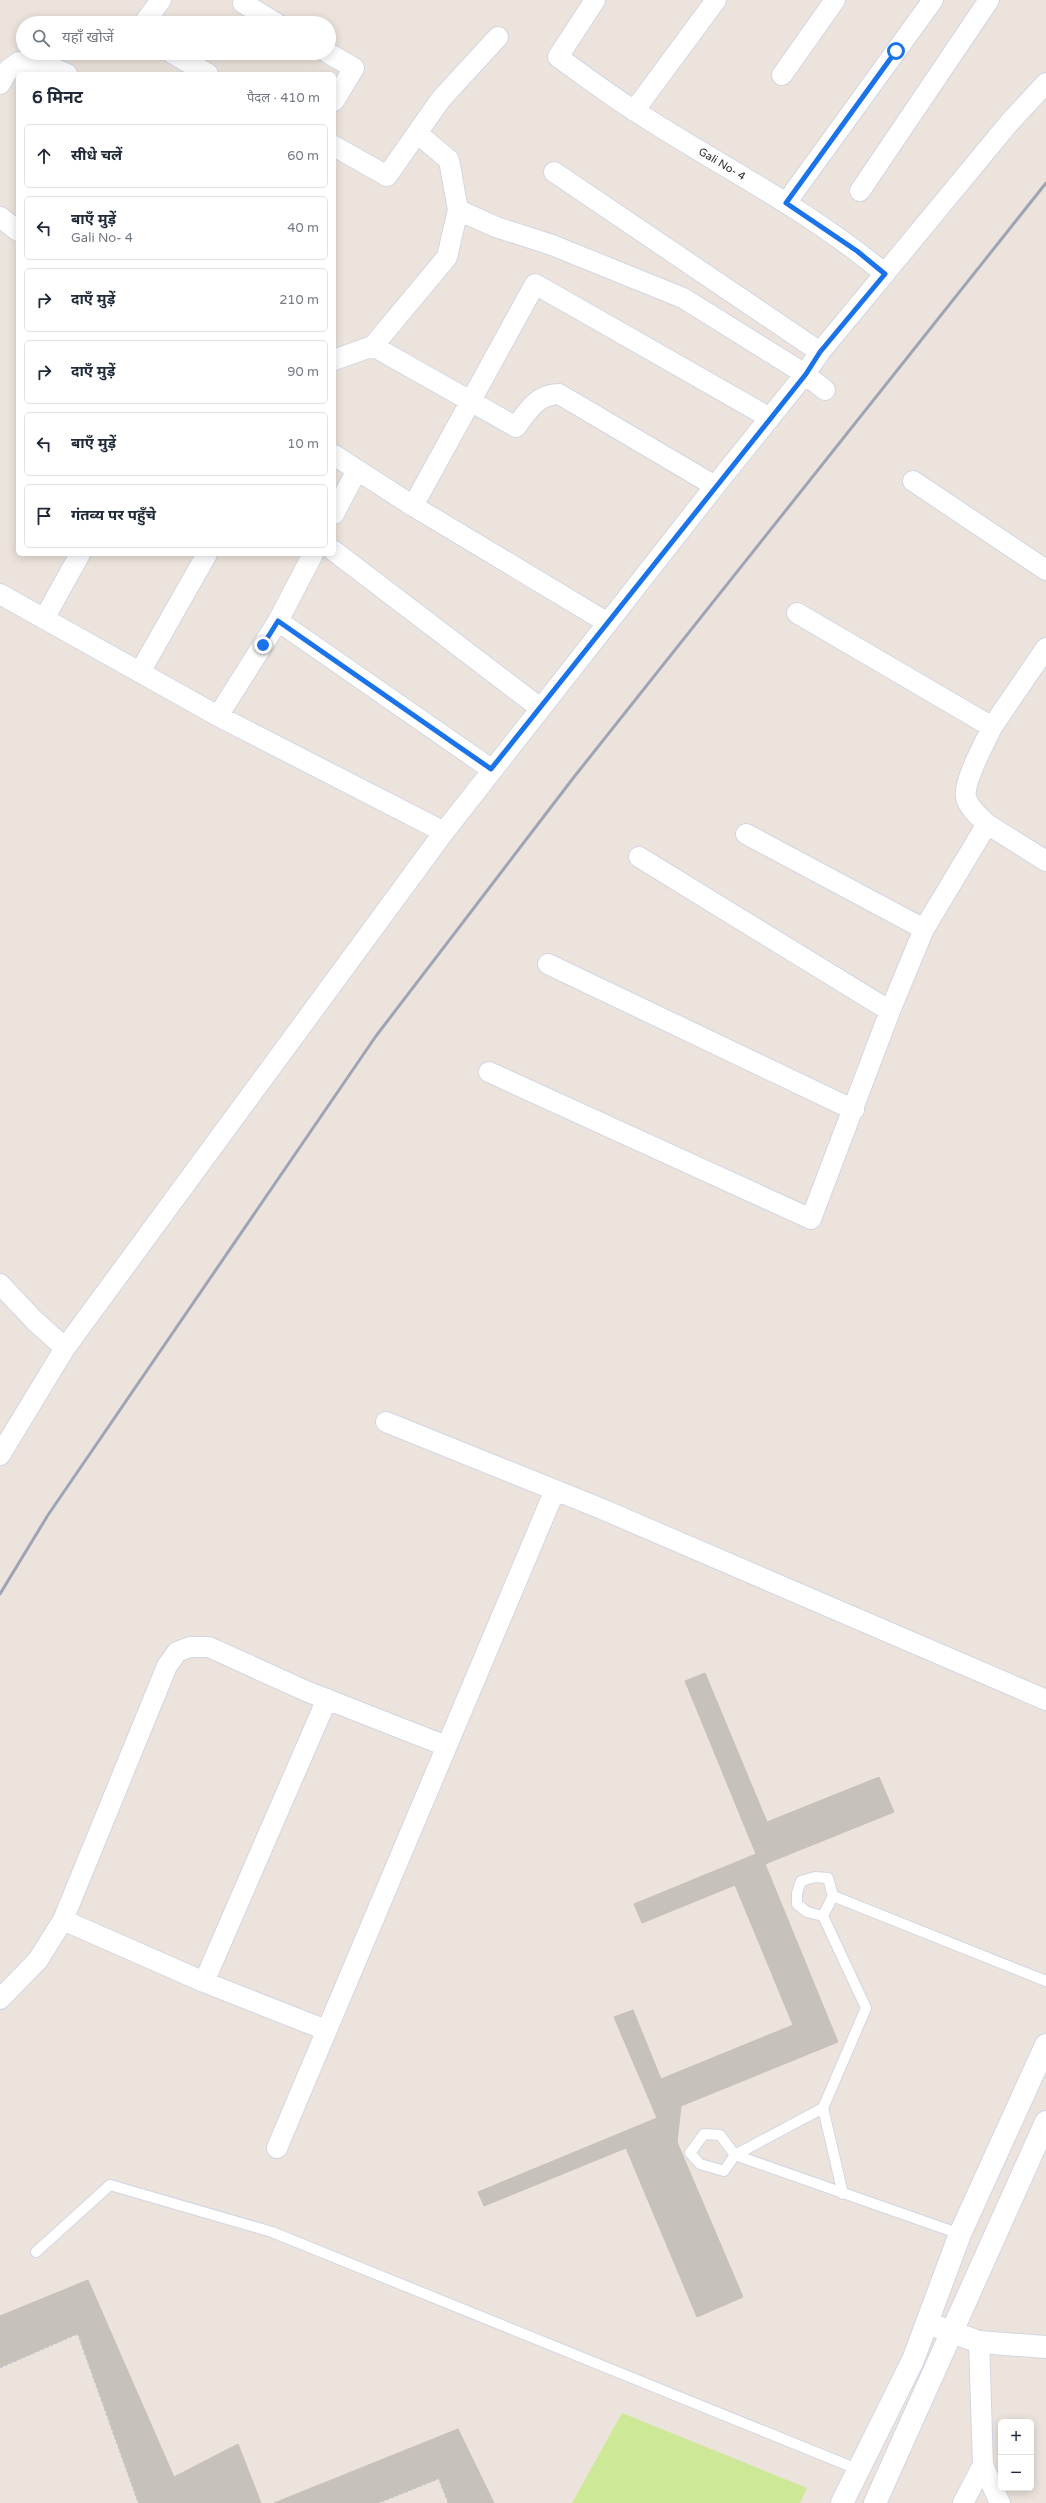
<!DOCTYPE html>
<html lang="hi">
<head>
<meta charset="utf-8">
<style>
	:root { --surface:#fff; --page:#f2f2f3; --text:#1f2937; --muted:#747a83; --line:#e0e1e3 }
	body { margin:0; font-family:"Varela Round","Noto Sans Devanagari",sans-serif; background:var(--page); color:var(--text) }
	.controls { position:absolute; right:12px; bottom:12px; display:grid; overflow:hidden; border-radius:6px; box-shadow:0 2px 10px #0003 }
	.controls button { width:36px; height:36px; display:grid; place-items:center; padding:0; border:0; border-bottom:1px solid var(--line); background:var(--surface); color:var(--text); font:20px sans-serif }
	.stop { position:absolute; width:12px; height:12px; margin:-9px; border:3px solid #1a73e8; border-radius:50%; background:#fff }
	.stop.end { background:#1a73e8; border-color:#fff; box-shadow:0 1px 4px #0008 }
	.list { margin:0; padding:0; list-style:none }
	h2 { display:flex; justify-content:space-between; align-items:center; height:52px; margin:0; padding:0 16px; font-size:17px }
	h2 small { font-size:13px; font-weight:400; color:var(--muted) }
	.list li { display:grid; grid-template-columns:26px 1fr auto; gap:12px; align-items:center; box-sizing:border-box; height:64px; margin:0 8px 8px; padding:0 8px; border:1px solid var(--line); border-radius:6px }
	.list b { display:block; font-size:15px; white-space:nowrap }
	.list p { margin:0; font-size:13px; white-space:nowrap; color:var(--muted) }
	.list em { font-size:13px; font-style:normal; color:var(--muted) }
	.icon { flex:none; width:22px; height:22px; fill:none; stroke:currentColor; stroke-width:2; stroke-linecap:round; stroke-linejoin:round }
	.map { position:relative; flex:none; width:1046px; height:2503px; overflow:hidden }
	.search { position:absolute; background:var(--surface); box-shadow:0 2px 10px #0003; left:16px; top:16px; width:320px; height:44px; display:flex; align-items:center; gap:10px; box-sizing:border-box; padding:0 14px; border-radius:22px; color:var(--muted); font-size:15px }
	.panel { position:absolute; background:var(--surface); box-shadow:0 2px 10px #0003; left:16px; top:72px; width:320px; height:484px; border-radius:6px }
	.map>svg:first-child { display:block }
	.pitch { fill:#cde896 }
	.building { fill:#c7c1bc; stroke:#c7bfb6 }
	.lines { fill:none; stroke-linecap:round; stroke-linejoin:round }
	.service-casing { stroke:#d2d6e2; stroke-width:12 }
	.minor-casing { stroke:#d2d6e2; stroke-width:22 }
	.tertiary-casing { stroke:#d2d6e2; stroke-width:24 }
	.secondary-casing { stroke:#d2d6e2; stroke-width:24 }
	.path { stroke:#c3c3c3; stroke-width:2.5; stroke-dasharray:3 2; stroke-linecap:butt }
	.service { stroke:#fff; stroke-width:10 }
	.minor { stroke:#fff; stroke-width:20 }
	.tertiary { stroke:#fff; stroke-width:22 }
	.secondary { stroke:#fff; stroke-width:22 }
	.rail { stroke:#9fa4b4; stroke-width:3 }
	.route { stroke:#1a73e8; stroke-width:5 }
	.labels { text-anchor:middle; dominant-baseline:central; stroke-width:4; stroke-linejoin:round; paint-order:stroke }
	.street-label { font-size:11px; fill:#2a2a2a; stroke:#fff }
</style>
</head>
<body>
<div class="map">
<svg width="1046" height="2503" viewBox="0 0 1046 2503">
	<rect width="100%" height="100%" fill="#ece4dc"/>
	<path class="pitch" d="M622,2413L807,2488L800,2503H572Z"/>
	<path class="building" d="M705,1673L767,1822L879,1777L894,1812L765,1864L838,2042L681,2106L677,2142L743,2297L697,2317L626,2148L484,2206L478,2192L657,2118L614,2017L633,2010L661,2079L793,2025L735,1885L642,1923L634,1904L756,1854L685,1681Z
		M88,2280L174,2477L238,2444L261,2503H139L78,2333L0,2367V2316Z
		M458,2429L494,2503H449L439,2478L377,2503H274Z"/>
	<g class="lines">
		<g class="service-casing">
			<path id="service" d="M833,1896L1046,1981
				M823,1916L807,1912L797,1904V1893L801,1881L815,1877L828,1878L833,1896L823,1916L866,2008L823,2108L843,2194
				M823,2108L735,2155L720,2135L704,2134L690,2153L700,2164L724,2171L735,2155L960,2234
				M36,2252L110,2185L272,2232L857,2469"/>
		</g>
		<g class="minor-casing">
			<path id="minor" d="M595,0L558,57C583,75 608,94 635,111C718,165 808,209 885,274
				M243,3L276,23
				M144,23L161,0
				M172,53L208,74
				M328,53L354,68L334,101
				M782,75L835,0
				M0,84L9,69L19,62L43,64L67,74
				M634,111L716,0
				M334,146L387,176L441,99L498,37
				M554,172L820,352
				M860,191L989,0
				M786,203L933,0
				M458,210L496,227L552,245L683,298L805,374L825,390
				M0,217L18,231
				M373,346L516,427C528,410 538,394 559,394L715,486
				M334,360L373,346L447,257L458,210L449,160L417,133
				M334,455L413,506L608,623
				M913,481L1046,570
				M413,506L535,284L770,418
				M334,514L357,470
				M334,551L540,708
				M0,594L218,716L444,832L65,1348L0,1455
				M797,613L992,727L1046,648
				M44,619L80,554
				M278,621L491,769
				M140,672L207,554
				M218,716L278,621L313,554
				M987,824L1046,861
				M444,832L715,486L805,374L820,352L1009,123L1046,83
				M746,834L924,929
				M639,857L890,1011
				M548,964L854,1110
				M489,1072L811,1219L890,1011L924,929L987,824C980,817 968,808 966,797C963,781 985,743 992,727
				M0,1284L35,1321L65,1348
				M386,1422L602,1509L1046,1700
				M63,1920L167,1666L177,1652L190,1647H209L306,1691L446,1746
				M204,1982L327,1699
				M0,1999L38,1960L63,1920L204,1982L326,2030
				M277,2148L555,1490
				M983,2465L1000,2503
				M963,2503L983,2465L979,2342"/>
		</g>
		<g class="tertiary-casing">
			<path id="tertiary" d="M927,2323L979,2342L1046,2347"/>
		</g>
		<g class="secondary-casing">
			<path id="secondary" d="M842,2503L913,2360L960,2234L1046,2045
				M875,2503L1046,2122"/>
		</g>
		<path class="path" d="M0,2367L78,2333L139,2503
			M377,2503L439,2478L449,2503"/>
		<use href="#service" class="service"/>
		<use href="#minor" class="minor"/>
		<use href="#tertiary" class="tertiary"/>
		<use href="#secondary" class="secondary"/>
		<path class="rail" d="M0,1594L48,1515L376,1036L574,777L1046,183"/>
	</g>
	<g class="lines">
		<path class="route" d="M263,645L278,621L491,769L806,374L820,352L885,274L857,251L786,203L896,51"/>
	</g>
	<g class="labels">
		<g class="street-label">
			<text transform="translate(722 164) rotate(31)">Gali No- 4</text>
		</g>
	</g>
</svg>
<div class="controls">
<button>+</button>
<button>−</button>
</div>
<div class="stop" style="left:896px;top:51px"></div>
<div class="stop end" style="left:263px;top:645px"></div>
<div class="search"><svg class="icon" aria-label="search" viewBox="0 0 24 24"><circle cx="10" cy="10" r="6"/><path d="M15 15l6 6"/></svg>यहाँ खोजें</div>
<section class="panel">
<h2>6 मिनट<small>पैदल · 410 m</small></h2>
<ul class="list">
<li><svg class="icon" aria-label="ahead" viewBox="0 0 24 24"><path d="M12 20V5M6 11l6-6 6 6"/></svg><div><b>सीधे चलें</b></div><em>60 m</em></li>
<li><svg class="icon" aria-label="left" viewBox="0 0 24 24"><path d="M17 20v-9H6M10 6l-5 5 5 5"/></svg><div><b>बाएँ मुड़ें</b><p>Gali No- 4</p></div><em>40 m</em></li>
<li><svg class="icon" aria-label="right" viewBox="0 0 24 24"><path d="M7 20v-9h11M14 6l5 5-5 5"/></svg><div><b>दाएँ मुड़ें</b></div><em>210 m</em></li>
<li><svg class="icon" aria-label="right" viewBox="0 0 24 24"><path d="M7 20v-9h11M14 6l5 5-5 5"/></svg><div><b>दाएँ मुड़ें</b></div><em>90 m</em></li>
<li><svg class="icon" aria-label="left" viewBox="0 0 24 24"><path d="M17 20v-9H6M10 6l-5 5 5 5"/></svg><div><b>बाएँ मुड़ें</b></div><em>10 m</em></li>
<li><svg class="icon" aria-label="arrive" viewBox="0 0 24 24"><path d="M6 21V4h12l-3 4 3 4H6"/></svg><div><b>गंतव्य पर पहुँचे</b></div></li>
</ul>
</section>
</div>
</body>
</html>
